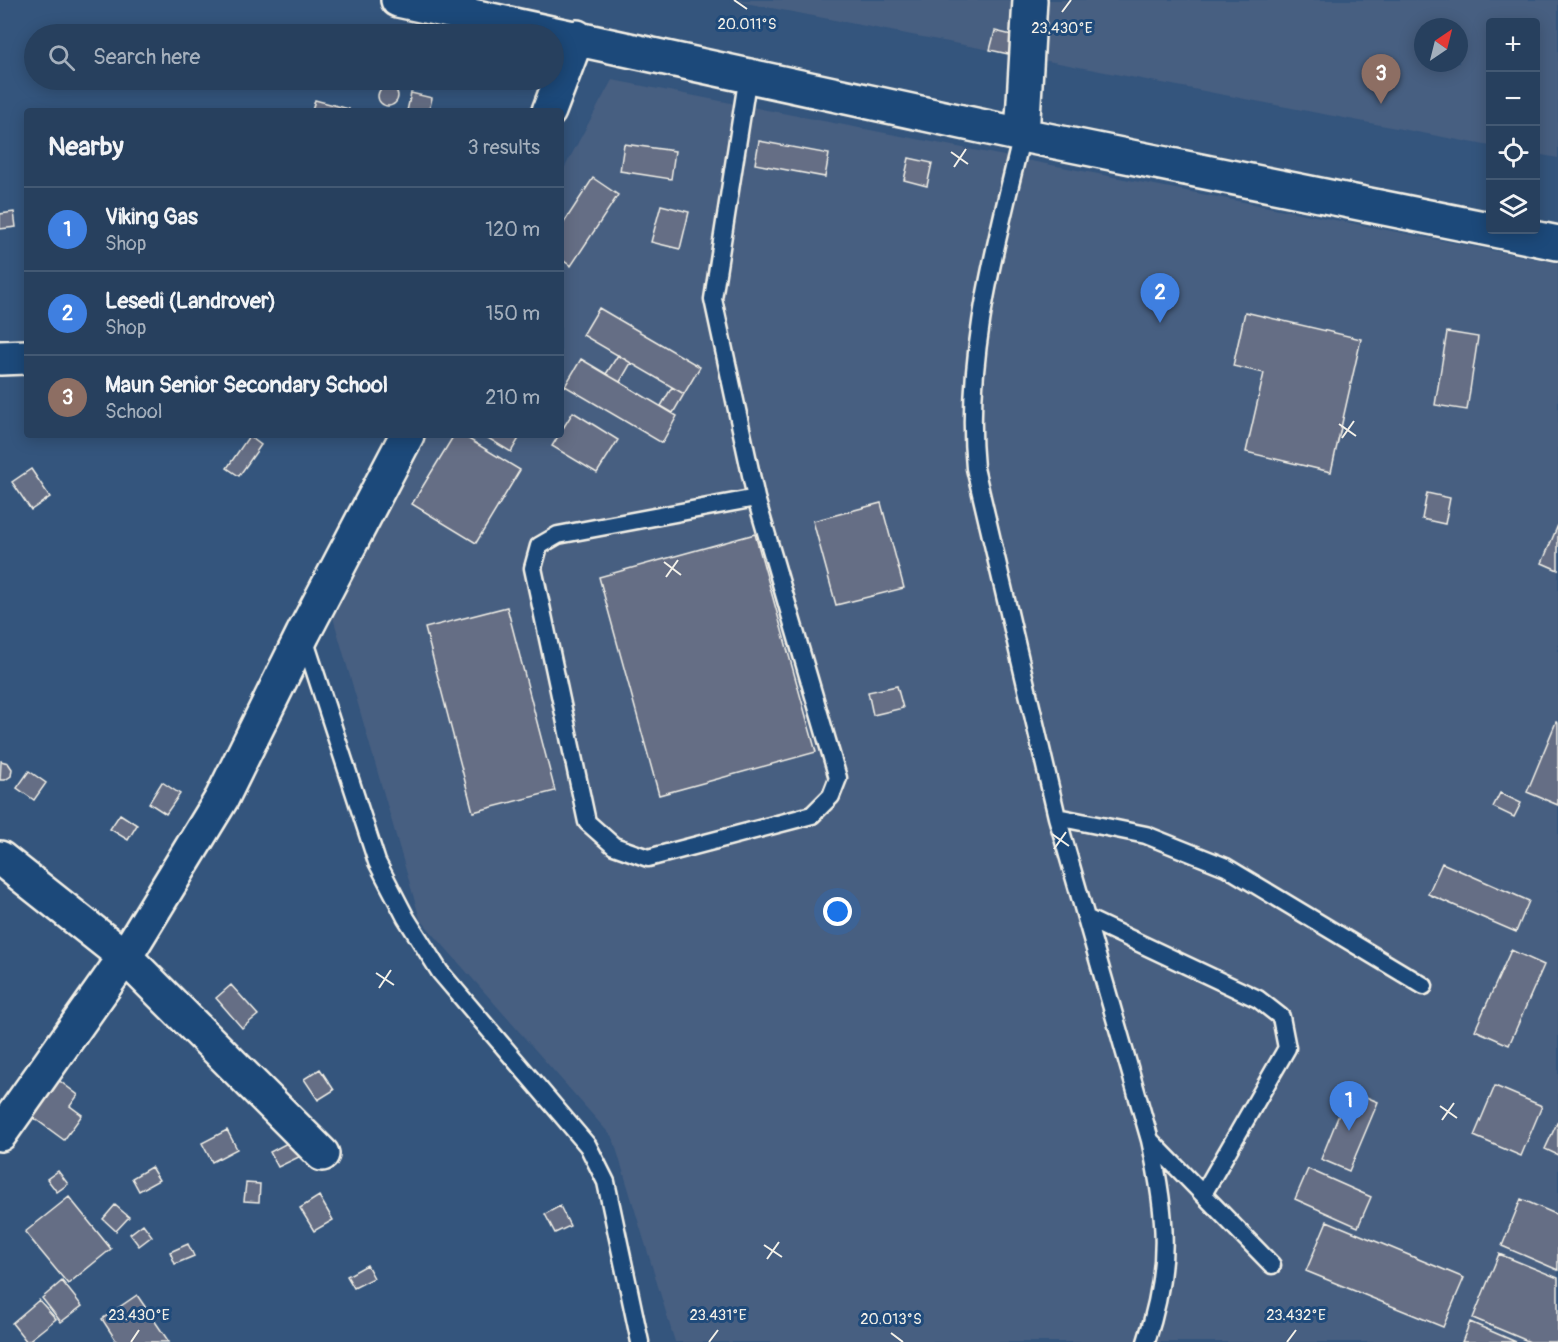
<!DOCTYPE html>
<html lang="en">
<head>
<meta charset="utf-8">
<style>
	:root { --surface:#27405e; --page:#2f4764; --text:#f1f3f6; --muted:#a4afbc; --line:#435973; --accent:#90b9f0 }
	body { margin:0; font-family:Pangolin,sans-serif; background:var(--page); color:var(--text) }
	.controls { position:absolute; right:18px; top:18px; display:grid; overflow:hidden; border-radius:6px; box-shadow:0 3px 15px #0003 }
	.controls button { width:54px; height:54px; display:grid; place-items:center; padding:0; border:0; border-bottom:2px solid var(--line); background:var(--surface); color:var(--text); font:30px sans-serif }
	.compass { position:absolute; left:1414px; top:18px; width:54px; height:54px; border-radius:50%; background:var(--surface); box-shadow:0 3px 15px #0003; rotate:35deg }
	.you { position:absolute; left:838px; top:912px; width:21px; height:21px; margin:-15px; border:4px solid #fff; border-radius:50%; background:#1a73e8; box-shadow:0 0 0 9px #1a73e833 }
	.badge { display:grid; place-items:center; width:39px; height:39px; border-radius:50%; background:var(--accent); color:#fff; font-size:20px; font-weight:700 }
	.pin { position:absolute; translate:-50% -50px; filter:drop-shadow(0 2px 3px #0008) }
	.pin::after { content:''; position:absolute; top:32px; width:21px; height:18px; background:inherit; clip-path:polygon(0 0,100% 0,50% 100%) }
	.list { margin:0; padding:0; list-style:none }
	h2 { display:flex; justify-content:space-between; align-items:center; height:78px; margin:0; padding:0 24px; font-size:26px }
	h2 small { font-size:20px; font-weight:400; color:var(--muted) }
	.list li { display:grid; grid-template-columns:39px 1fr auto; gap:18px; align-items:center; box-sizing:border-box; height:84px; padding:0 24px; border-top:2px solid var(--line) }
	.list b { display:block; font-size:22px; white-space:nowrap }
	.list p { margin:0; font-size:20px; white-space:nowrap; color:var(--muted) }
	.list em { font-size:20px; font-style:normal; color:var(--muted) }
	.icon { flex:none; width:33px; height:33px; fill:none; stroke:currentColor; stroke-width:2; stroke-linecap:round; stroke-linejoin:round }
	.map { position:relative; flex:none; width:1558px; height:1342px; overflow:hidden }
	.search { position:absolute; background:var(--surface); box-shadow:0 3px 15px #0003; left:24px; top:24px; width:540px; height:66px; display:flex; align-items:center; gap:15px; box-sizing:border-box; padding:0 21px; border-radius:33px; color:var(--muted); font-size:22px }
	.panel { position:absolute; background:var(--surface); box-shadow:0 3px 15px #0003; left:24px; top:108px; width:540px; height:330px; border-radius:6px }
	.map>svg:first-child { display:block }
	.built { fill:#475f81; fill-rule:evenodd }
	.building { fill:#656e85; stroke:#f4f1e8; stroke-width:1.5 }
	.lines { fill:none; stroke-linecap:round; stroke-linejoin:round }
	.lane-casing { stroke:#f4f1e8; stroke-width:21 }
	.street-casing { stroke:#f4f1e8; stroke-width:38 }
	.lane { stroke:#1f4a7a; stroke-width:16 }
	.street { stroke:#1f4a7a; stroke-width:33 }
	.ticks { fill:none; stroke:#f4f1e8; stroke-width:2 }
	.ticks-label { font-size:15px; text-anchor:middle; fill:#f4f1e8; stroke:#1f4a7a; stroke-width:6; stroke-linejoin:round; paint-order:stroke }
</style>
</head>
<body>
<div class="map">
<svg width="1558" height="1342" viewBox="0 0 1558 1342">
	<rect width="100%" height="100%" fill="#34557d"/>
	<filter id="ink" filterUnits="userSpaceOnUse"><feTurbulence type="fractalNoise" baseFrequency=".0167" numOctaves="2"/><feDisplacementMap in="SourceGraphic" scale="12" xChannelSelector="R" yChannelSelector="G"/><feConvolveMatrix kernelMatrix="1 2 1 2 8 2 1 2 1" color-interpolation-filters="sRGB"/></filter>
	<g filter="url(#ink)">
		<path class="built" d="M730,0H1558V158L1536,154V22H1490V146ZM1423,27H1459V63H1423Z
			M612,80L1558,263V1342H675L613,1138L420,919L328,600L419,435H561V174Z"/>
		<path class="building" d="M995,31L1016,36L1013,55L990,50Z
			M378 96a10 10 0 1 1 20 0a10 10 0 1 1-20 0Z
			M411,93L432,98L429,111H407Z
			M315,100L349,109L348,111H312Z
			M759,141L829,154L825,177L755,164Z
			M624,144L675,151L671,179L620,171Z
			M909,158L932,163L927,186L904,180Z
			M593,178L618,195L571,266L561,259V227Z
			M661,205L689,212L680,249L651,242Z
			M14,212L16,227L0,229V214Z
			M599,308L700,367L684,394L583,335Z
			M1245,312L1361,339L1331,472L1246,452L1264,373L1233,366Z
			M1447,332L1478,337L1467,410L1435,405Z
			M618,355L631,363L620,382L606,374Z
			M581,359L677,416L662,443L565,386Z
			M672,387L684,394L673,413L661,406Z
			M573,412L618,440L597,473L552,446Z
			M454,435H462L520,470L476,543L412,504Z
			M483,435H521L511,452Z
			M249,436L261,445L239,476L227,468Z
			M31,469L50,497L31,510L12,482Z
			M1427,493L1450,498L1445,524L1422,519Z
			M881,503L904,588L836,605L813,521Z
			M1558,525V570L1542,563Z
			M755,534L816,752L659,795L599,577Z
			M507,607L555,791L473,812L425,628Z
			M897,686L903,708L873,715L868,692Z
			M1556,722L1558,723V805L1527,792Z
			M1,761L8,763L12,769L11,776L5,780H0Z
			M29,771L46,783L34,800L17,788Z
			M162,782L180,794L166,814L149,803Z
			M1500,793L1521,803L1514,817L1493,807Z
			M120,814L137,825L128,840L110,829Z
			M1442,863L1529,901L1516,932L1428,894Z
			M1511,950L1544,965L1509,1045L1475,1030Z
			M231,985L258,1015L242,1028L216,998Z
			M320,1069L334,1090L318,1100L304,1079Z
			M57,1079L78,1095L70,1106L82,1115L64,1140L30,1115Z
			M1495,1086L1542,1106L1521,1156L1474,1136Z
			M1349,1090L1378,1102L1349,1171L1321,1159Z
			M1558,1121V1155L1545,1149Z
			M227,1130L237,1149L212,1162L202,1143Z
			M293,1140L301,1156L278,1167L270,1152Z
			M151,1167L159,1180L139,1191L132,1178Z
			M1308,1169L1371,1197L1358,1227L1295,1199Z
			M58,1171L68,1184L57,1192L47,1179Z
			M246,1183L260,1184L259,1202L244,1201Z
			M319,1196L333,1220L314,1231L300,1208Z
			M69,1197L111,1249L68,1284L25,1232Z
			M1521,1199L1558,1215V1270L1502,1246Z
			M115,1205L129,1217L116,1231L103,1219Z
			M560,1206L570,1226L555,1233L545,1214Z
			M1327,1221L1464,1278L1443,1327L1306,1271Z
			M143,1224L152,1236L139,1246L130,1234Z
			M188,1244L194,1256L175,1264L170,1252Z
			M1499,1254L1558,1278V1342H1530L1473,1318Z
			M367,1265L374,1278L354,1288L347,1276Z
			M62,1281L82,1306L61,1322L42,1298Z
			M137,1295L169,1342H117L102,1319Z
			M39,1300L56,1319L27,1342L12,1323Z
			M1470,1322L1516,1342H1462Z"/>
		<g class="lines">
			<g class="lane-casing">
				<path id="lane" d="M748,75L713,299L756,498L838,778L831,796L812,815L648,858L614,846L587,822L533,568L539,546L558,535L756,498
					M1022,135C996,245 964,355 975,468L1057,817L1150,1140C1167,1217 1171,1267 1146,1342
					M303,635L377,862L406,918L440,972L588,1146L606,1182L640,1342
					M1057,817L1146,835L1226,867L1424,986
					M1086,918L1258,999L1281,1017L1287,1048L1203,1194
					M1151,1141L1272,1265"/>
			</g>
			<g class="street-casing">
				<path id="street" d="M398,0L1022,135L1558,243
					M549,111L577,37
					M1022,135L1030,0
					M0,358L27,357
					M0,858L125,957L322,1154
					M0,1134L125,957L222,798L303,634L407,435"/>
			</g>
			<use href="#lane" class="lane"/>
			<use href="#street" class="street"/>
		</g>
	</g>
	<path class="ticks" d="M734,0L747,9M1062,12L1071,0M951,152L968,164M954,167L966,149M1339,424L1356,436M1342,438L1354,421M664,562L681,575M666,577L678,560M1052,834L1069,846M1054,849L1066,832M376,973L394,985M379,988L391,970M1440,1106L1457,1118M1442,1120L1454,1103M764,1245L782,1257M767,1259L779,1242M891,1333L903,1342M131,1342L139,1330M709,1342L718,1330M1287,1342L1296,1330"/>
	<g class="ticks-label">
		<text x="747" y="29">20.011°S</text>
		<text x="1062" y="33">23.430°E</text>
		<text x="139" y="1320">23.430°E</text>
		<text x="718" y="1320">23.431°E</text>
		<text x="1296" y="1320">23.432°E</text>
		<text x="891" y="1324">20.013°S</text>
	</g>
</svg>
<div class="controls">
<button>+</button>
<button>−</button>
<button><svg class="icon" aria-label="locate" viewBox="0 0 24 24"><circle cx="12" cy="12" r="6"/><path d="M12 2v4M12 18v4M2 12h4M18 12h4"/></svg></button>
<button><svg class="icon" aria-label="layers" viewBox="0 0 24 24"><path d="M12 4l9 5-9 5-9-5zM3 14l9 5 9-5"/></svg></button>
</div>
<svg class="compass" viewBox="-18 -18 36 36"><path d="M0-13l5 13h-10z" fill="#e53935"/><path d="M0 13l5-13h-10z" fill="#a4afbc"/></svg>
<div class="you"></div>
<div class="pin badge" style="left:1349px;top:1131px;background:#3f7fe0">1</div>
<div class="pin badge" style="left:1160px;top:323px;background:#3f7fe0">2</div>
<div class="pin badge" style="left:1381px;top:104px;background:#8d6e63">3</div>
<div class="search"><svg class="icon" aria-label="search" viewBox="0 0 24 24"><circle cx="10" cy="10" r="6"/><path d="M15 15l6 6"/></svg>Search here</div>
<section class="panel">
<h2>Nearby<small>3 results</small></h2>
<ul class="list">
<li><span class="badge" style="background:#3f7fe0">1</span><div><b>Viking Gas</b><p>Shop</p></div><em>120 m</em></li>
<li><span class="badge" style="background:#3f7fe0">2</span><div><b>Lesedi (Landrover)</b><p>Shop</p></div><em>150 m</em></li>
<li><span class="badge" style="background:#8d6e63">3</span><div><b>Maun Senior Secondary School</b><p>School</p></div><em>210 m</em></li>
</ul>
</section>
</div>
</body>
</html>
